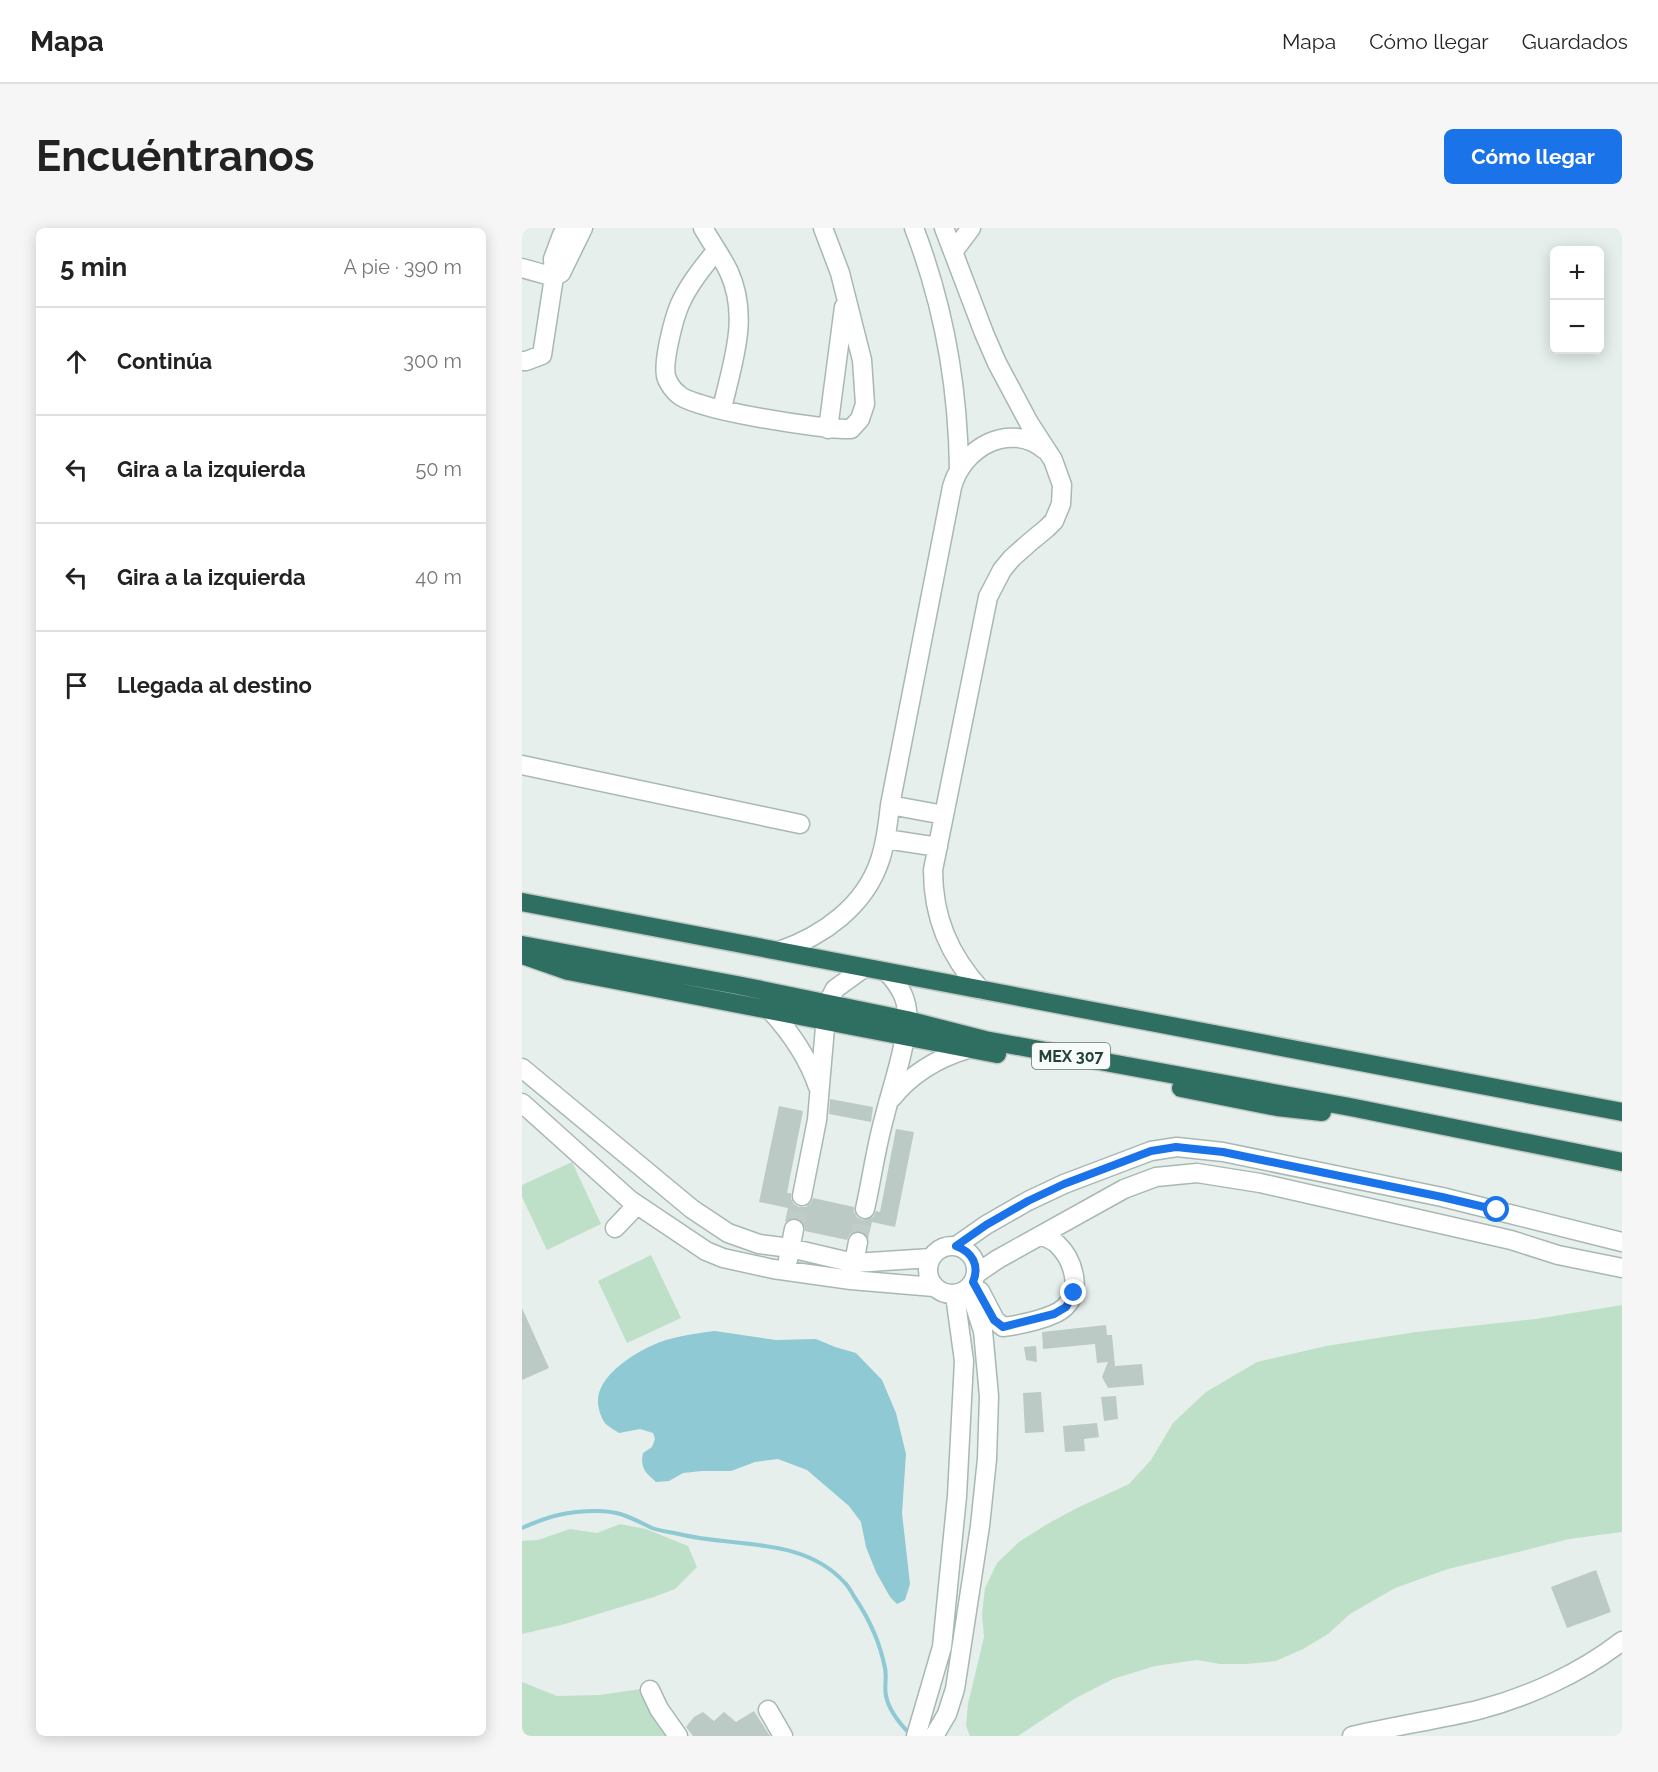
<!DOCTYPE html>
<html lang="es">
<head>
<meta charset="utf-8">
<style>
	:root { --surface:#fff; --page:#f6f6f6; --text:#222; --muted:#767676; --line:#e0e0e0; --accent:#1a73e8 }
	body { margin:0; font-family:Raleway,sans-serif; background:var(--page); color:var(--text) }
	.controls { position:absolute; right:18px; top:18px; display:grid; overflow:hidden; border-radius:9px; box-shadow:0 3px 15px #0003 }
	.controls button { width:54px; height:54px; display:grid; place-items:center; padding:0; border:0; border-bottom:2px solid var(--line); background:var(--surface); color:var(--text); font:30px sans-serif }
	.stop { position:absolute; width:18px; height:18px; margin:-14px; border:4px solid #1a73e8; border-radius:50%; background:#fff }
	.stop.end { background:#1a73e8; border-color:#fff; box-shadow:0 2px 6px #0008 }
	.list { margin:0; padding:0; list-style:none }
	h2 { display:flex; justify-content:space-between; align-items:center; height:78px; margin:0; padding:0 24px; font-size:26px }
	h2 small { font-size:20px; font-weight:400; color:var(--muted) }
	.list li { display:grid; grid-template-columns:39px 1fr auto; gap:18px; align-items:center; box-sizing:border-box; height:108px; padding:0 24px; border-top:2px solid var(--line) }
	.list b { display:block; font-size:22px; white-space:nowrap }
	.list em { font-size:20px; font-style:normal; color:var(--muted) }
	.icon { flex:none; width:33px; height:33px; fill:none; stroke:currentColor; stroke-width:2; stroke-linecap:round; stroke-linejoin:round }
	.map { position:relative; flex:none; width:1100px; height:1508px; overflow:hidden; border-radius:9px }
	header { display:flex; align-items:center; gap:36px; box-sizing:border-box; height:84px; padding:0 30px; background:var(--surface); border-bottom:2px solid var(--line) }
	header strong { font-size:28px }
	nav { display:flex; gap:33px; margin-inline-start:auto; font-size:21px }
	.intro { display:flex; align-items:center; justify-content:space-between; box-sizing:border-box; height:144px; padding:0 36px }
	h1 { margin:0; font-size:42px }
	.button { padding:15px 27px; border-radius:9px; background:var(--accent); color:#fff; font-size:21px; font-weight:700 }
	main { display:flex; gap:36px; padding:0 36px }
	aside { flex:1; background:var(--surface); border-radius:9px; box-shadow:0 3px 15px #0003 }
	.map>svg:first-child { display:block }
	.green { fill:#bfe0c8 }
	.water { fill:#8ec9d4 }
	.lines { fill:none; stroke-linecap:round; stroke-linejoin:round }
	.stream { stroke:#8ec9d4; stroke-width:4 }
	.building { fill:#bbcac4 }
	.minor-tunnel { stroke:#bfccc8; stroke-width:18; stroke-dasharray:18 9; stroke-linecap:butt }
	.minor-casing { stroke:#a8b8b2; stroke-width:21 }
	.highway-casing { stroke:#c2cac8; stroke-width:21 }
	.minor { stroke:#fff; stroke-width:18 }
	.highway { stroke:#2f6f62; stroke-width:18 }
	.route { stroke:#1a73e8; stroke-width:8 }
	.labels { text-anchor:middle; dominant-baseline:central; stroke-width:4.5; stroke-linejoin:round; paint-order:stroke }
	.shield { fill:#f7fbf9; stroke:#637a73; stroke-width:1.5 }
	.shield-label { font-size:16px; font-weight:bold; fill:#24423a }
</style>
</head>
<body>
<header>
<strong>Mapa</strong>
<nav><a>Mapa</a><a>Cómo llegar</a><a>Guardados</a></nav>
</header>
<div class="intro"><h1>Encuéntranos</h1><a class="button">Cómo llegar</a></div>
<main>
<aside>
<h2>5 min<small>A pie · 390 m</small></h2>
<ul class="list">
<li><svg class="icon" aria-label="ahead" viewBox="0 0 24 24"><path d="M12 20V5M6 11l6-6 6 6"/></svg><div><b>Continúa</b></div><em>300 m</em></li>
<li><svg class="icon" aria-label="left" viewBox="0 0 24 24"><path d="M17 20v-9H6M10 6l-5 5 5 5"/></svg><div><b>Gira a la izquierda</b></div><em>50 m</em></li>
<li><svg class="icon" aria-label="left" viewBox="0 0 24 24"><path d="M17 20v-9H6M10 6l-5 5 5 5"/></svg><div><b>Gira a la izquierda</b></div><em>40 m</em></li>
<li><svg class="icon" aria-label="arrive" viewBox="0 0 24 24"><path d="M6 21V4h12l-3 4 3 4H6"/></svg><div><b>Llegada al destino</b></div></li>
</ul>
</aside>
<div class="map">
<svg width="1100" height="1508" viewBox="0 0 1100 1508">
	<rect width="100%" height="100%" fill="#e6efeb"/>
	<path class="green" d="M50,934L79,996L25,1022L0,969V957Z
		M129,1027L159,1090L105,1115L76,1053Z
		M1100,1077V1304L1047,1311L984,1327L926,1341L873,1360L828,1386L806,1406L781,1421L754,1433L725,1436H698L675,1432L633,1438L591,1451L552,1471L496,1508H448L444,1498L446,1476L462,1409L460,1386L463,1360L475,1335L497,1314L527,1295L555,1280L607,1256L629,1232L651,1195L684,1164L735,1134L804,1118L894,1104L1014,1091Z
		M98,1296L124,1301L166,1318L175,1339L153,1361L132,1369L43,1396L0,1406V1313L16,1312L48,1301L75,1305Z
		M0,1454L35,1468L77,1467L119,1461L133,1468L152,1489L165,1508H0Z"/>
	<path class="water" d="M193,1103L254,1112L294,1111L313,1119L334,1125L360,1152L374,1185L384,1226L380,1285L388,1356L383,1372L375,1376L368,1369L354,1344L344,1319L339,1294L327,1278L285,1242L256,1231L233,1234L209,1243H180L161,1245L147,1253L134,1254C123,1244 118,1240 121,1225L130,1219L133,1211L131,1205L118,1201L97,1205C94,1203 89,1200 85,1197C81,1194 78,1186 77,1181C69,1153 107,1128 129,1118C150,1108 171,1106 193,1103Z"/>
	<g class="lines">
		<path class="stream" d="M0,1300C27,1288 45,1283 75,1283C99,1283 109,1290 130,1300C138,1303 148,1304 157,1306C212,1320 281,1308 323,1355C327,1359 330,1365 333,1370C348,1392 358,1415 363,1440C365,1449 362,1459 364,1468C367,1482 378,1496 388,1506"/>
	</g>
	<path class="building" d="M308,871L351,879L349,894L307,886Z
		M257,878L281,883L265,965H269V971L272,976L277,979H283L288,976L291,970L332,979V984L335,989L341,992L351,989L354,983L358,984L374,901L392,904L373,999L350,994L346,1010L343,1005L333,1003L328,1006L325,1012L283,1003L282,997L275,990H269L263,994L266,980L237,974Z
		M0,1080L27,1140L0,1152Z
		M584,1097L585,1107H590L593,1138L620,1136L622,1157L586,1160L580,1149L586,1134L575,1135L573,1116L521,1121L520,1104Z
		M514,1118L515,1134L504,1132L502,1119Z
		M519,1164L522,1204L503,1205L501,1165Z
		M594,1168L596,1191L582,1193L579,1169Z
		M575,1195L577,1209L562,1211L563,1223L543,1224L541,1198Z
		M1074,1342L1089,1384L1045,1400L1029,1359Z
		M232,1483L248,1508H171L164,1499L172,1489L181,1484L192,1493L202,1484L214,1494Z"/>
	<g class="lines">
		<path class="minor-tunnel" d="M272,1001L280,968
			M336,1014L343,981"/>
		<g class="minor-casing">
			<path id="minor" d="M181,0C189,14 200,29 207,44C228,90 210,135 200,181
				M392,0C422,78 436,158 437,241
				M422,0L462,105L475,135L507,195L531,232L540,257L539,276L532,293L525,300L508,314L490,330L480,342L466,369L411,642C411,689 427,727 459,762
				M194,23C181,39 167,56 158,76C152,90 139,138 145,151C147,156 152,163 156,166C171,182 303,202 329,201L338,191L343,176L340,132L318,45L301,0
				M431,24L449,0
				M0,40L32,49
				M32,49L39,45L61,0
				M0,133H4L20,127L32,49L31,31L40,7L44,0
				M306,201L322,79
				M0,537L278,596
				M368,577L422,587
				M364,611L416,619
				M257,723C301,708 343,678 358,632C364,614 366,596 368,577L430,259C441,219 488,193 523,222
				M248,782C269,805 286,829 296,859
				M0,840L170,981L206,1005L237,1016L268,1020L332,1035L409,1030
				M370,870C390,845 416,830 446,821
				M0,875L108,972L184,1023L201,1030L251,1041L329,1052L412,1059
				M280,968L295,892L305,776L313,761L342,740
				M343,981C350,950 354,918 363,887C370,858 383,823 385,793C387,773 378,758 365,744
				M93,1000L115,977
				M406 1042a24 24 0 1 1 48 0a24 24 0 1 1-48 0Z
				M434,1018L464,997L506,973L542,956L629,923L655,919L701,924L920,969L1100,1014
				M266,1032L272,1001
				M330,1045L336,1014
				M454,1046L476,1031L602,961L634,949L675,945L738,955L989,1012L1036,1027L1100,1040
				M458,1063L473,1092L481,1099C497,1097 532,1090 543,1079C561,1062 551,1031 535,1016C531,1012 524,1010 519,1007
				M128,1462L137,1481L156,1508
				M246,1482L261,1508
				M394,1508L420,1419L435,1268L442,1133L433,1067
				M412,1508L425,1486L433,1461L458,1298L465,1231L467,1168L461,1103L447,1060
				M830,1508C871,1498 914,1492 956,1482C1006,1469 1059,1445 1100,1413"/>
		</g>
		<g class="highway-casing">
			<path id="highway" d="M0,674L1100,884
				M0,717L215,757L385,792L463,812L828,879L1100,934
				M0,727L46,743L475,826
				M659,860L755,879L800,884"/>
		</g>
		<use href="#minor" class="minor"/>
		<use href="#highway" class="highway"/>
	</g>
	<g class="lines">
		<path class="route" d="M552,1065L544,1079L532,1086L481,1099L472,1092L451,1054C458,1037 450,1024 434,1018L464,997L506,973L542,956L629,923L654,919L701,924L920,969L975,982"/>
	</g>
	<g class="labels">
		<rect class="shield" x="510" y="815" width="78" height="26" rx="4.5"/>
		<g class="shield-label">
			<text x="549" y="828">MEX 307</text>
		</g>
	</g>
</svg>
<div class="controls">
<button>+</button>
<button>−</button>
</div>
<div class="stop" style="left:975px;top:982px"></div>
<div class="stop end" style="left:552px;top:1065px"></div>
</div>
</main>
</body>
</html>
